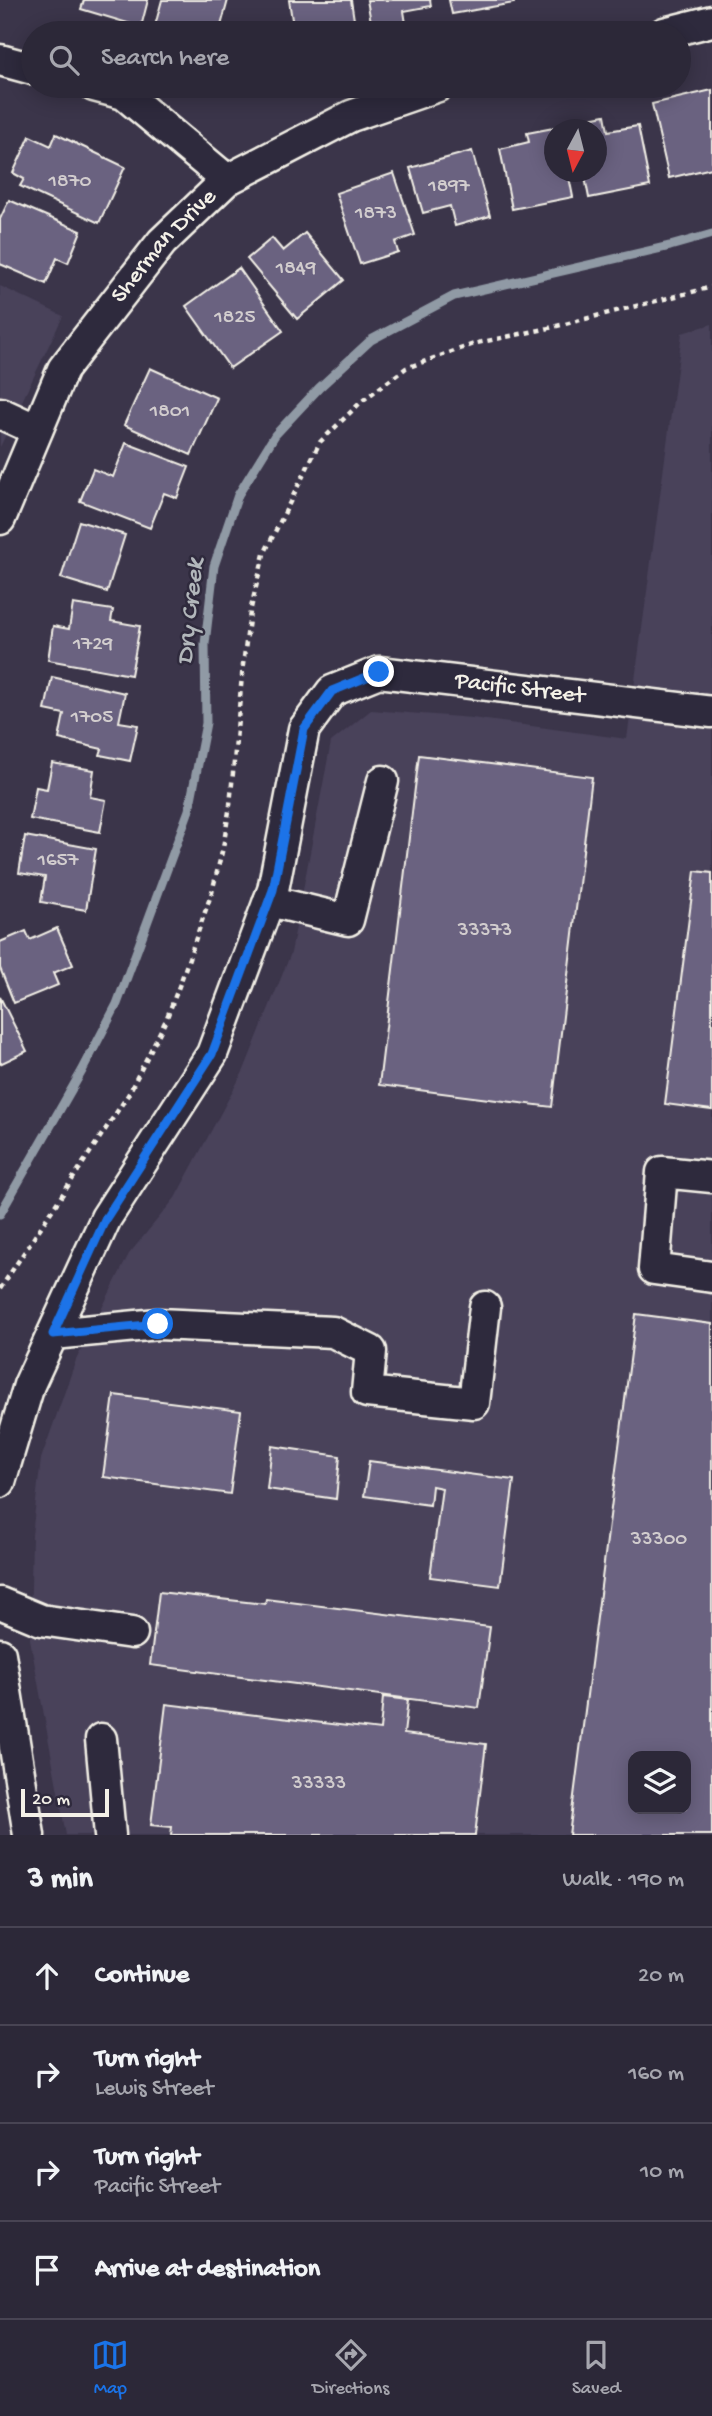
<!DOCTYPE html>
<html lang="en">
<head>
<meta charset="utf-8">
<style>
	:root { --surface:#2c2838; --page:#383443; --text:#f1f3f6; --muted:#a6a6ae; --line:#484453; --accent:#1a73e8 }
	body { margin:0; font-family:"Gochi Hand",sans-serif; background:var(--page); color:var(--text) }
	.controls { position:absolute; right:21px; bottom:21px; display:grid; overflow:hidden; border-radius:14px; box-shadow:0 4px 18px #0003 }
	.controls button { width:63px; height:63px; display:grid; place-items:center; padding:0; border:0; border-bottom:2px solid var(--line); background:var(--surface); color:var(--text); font:35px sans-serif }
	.compass { position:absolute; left:544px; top:119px; width:63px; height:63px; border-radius:50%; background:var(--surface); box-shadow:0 4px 18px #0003; rotate:187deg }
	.scale { position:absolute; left:21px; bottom:18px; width:88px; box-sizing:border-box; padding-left:7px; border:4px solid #f4f1e8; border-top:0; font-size:19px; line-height:24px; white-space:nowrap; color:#f4f1e8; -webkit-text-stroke:5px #2f2a3d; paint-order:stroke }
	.stop { position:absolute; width:21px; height:21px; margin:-16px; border:5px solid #1a73e8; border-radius:50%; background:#fff }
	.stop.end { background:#1a73e8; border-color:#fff; box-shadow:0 2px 7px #0008 }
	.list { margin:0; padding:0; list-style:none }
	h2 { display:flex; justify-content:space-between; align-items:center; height:91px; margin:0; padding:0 28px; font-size:30px }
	h2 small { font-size:23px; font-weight:400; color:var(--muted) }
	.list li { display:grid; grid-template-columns:46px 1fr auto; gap:21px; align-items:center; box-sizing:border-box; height:98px; padding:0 28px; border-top:2px solid var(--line) }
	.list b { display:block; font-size:26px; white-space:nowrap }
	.list p { margin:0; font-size:23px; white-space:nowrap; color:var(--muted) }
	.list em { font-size:23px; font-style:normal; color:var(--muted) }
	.icon { flex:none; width:38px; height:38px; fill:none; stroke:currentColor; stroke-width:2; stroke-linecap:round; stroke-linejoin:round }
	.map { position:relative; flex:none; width:712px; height:1835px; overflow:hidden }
	.search { position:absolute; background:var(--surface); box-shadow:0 4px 18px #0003; left:21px; right:21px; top:21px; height:77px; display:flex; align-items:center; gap:18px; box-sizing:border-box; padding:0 24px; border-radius:38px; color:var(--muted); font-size:26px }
	.sheet { height:483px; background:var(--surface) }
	nav { display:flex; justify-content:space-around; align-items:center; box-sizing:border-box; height:98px; border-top:2px solid var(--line); background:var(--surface); font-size:19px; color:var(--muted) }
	nav a { display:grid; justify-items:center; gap:4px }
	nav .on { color:var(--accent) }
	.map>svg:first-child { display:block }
	.built { fill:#49425a; fill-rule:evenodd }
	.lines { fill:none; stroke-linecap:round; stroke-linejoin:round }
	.stream { stroke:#909aa5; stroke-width:9 }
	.building { fill:#6a6280; stroke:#f4f1e8; stroke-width:2; fill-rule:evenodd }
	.minor-casing { stroke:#f4f1e8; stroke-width:35 }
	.path { stroke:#f4f1e8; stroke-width:4.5; stroke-dasharray:5 5; stroke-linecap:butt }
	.minor { stroke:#2f2a3d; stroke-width:30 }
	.route { stroke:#1a73e8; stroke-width:9 }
	.labels { text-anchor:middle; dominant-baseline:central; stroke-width:5; stroke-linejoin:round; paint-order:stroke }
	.number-label { font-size:21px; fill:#d2cdce }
	.street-label { font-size:24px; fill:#f4f1e8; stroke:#2f2a3d }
	.water-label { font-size:26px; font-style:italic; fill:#b2b7bb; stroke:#2f2a3d }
</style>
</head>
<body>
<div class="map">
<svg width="712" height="1835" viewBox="0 0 712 1835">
	<rect width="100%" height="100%" fill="#3b354a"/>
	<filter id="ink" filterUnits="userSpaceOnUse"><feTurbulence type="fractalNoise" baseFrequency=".0143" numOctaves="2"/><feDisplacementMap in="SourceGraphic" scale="14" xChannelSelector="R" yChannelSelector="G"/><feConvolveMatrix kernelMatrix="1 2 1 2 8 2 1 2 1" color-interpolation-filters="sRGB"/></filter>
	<g filter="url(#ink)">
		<path class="built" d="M0,286L63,316L0,447Z
			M712,324V1835H66L30,1639L32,1535L41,1459L76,1360L129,1254L175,1198L244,1070L291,953L331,742L371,710L472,718L627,739L682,333ZM633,1756H686V1809H633Z"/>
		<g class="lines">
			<path class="stream" d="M0,1214L82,1071L117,1004L189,810L206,723L205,644L214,566L238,495L275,435L319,388L371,340L454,296L670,246L712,234"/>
		</g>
		<path class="building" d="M84,0H148L141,27L81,9Z
			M162,0H228L219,33H153Z
			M289,0H351L356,33H294Z
			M367,0H430L431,6L404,11L407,30L373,33Z
			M449,0H514V3L452,14Z
			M712,90V168L669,178L652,104Z
			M605,115L608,131L638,126L650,186L589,198L584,172H596V130H576L574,121Z
			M559,127L560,130H554V172H568L573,197L512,209L500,149L529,142L527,133Z
			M56,134L125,167L99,223L20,186L24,179L13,173L30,136L51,146Z
			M472,151L490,216L455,226L450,206L423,213L410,168Z
			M394,173L415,235L395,242L398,252L360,264L336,193Z
			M9,200L81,231L68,263L57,258L46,284L0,264V219Z
			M305,233L344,280L297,319L247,259L272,238L283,251Z
			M239,268L283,331L230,368L186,306Z
			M150,368L217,398L191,455L124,425Z
			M126,443L189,467L177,498L164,493L150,528L80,501L93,469L113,477Z
			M79,521L125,535L107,592L61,578Z
			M73,604L113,610L111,621L140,626L131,675L48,660L53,626L69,629Z
			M52,677L125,693L119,722L138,725L130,761L100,755L102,749L59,739L64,714L45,710Z
			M419,755L592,777L552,1107L379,1085Z
			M52,763L94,770L90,797L106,800L100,832L30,819L36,787L47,789Z
			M25,836L96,849L86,910L41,902L45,877L19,873Z
			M695,871L712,873V1110L665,1104Z
			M57,928L73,965L53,973L58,985L14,1003L0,968V942L26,931L30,940Z
			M0,997L27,1051L0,1064Z
			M636,1314L712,1324V1835H569ZM633,1756H686V1809H633Z
			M114,1395L241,1411L230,1494L103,1477Z
			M272,1446L340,1456L336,1499L267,1489Z
			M369,1461L514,1480L500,1586L430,1577L442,1488L432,1486L430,1505L364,1496Z
			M159,1592L265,1604L266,1599L490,1627L479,1708L150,1665Z
			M383,1697L408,1700L404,1734L486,1744L475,1835H171L172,1827L151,1825L166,1704L380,1730Z"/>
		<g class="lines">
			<g class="minor-casing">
				<g id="minor">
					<path d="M664,33L712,21"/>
					<path d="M0,60L33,69"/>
					<path d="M94,86L124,94L227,180"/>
					<path d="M0,413L37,430"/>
					<path id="s1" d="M0,519L63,369L162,242L227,180L351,116L438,86"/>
					<path d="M269,901L348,920L383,781"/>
					<path d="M712,1177L662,1172L654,1269L712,1277"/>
					<path d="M53,1334L158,1324L333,1332L371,1351L367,1392L474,1403L485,1307"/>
					<path id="s2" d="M0,1482L29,1385L106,1218L212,1054L273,890L304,729L332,691L379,672L712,712"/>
					<path d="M0,1603L41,1620L132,1633"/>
					<path d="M0,1654L29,1835"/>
					<path d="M101,1739L110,1835"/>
				</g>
			</g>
			<path class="path" d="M0,1289L128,1095L166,1020L181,981L212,892L223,848L230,805L243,665L250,612L264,554L320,442L362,401L406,368L477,343L545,329L712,287"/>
			<use href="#minor" class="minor"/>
		</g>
	</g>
	<g class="lines" filter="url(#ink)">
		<path class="route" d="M158,1324L53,1334L106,1218L212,1054L273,890L304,729L332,691L379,672"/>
	</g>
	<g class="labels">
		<g class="number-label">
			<text x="70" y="182">1870</text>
			<text x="449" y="187">1897</text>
			<text x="376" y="214">1873</text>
			<text x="296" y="269">1849</text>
			<text x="235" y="318">1825</text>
			<text x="170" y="412">1801</text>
			<text x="93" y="645">1729</text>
			<text x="92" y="718">1705</text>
			<text x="58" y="861">1657</text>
			<text x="485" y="931">33373</text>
			<text x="659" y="1540">33300</text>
			<text x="319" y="1784">33333</text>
		</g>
		<g class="street-label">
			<text stroke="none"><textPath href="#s1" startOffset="322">Sherman Drive</textPath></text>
			<text stroke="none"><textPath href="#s2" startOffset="1059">Pacific Street</textPath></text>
		</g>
		<g class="water-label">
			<text transform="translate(192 612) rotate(-84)">Dry Creek</text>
		</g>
	</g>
</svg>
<div class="controls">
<button><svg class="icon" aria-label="layers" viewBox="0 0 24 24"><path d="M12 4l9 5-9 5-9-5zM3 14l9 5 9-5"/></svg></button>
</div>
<svg class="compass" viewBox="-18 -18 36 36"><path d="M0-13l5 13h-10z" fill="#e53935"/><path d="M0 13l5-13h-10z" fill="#a6a6ae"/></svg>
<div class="scale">20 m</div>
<div class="stop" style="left:158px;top:1324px"></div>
<div class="stop end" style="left:379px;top:672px"></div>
<div class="search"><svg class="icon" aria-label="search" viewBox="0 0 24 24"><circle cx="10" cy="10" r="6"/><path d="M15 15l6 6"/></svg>Search here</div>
</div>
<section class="sheet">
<h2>3 min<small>Walk · 190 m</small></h2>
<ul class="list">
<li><svg class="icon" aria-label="ahead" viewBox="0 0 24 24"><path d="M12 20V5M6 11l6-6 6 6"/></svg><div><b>Continue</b></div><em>20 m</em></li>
<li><svg class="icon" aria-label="right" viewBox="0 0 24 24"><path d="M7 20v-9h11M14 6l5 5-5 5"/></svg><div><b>Turn right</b><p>Lewis Street</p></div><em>160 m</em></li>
<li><svg class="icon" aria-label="right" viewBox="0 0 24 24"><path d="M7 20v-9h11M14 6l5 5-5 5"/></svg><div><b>Turn right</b><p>Pacific Street</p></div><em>10 m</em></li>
<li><svg class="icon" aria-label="arrive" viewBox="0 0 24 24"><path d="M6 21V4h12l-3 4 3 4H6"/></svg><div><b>Arrive at destination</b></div></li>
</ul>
</section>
<nav>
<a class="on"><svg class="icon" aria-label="map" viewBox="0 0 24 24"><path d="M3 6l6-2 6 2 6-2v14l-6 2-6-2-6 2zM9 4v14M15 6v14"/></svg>Map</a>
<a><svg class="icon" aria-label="directions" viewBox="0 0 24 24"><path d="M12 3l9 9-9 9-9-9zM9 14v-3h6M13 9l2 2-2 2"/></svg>Directions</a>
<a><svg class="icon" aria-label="saved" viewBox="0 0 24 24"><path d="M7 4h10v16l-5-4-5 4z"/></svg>Saved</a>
</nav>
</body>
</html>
